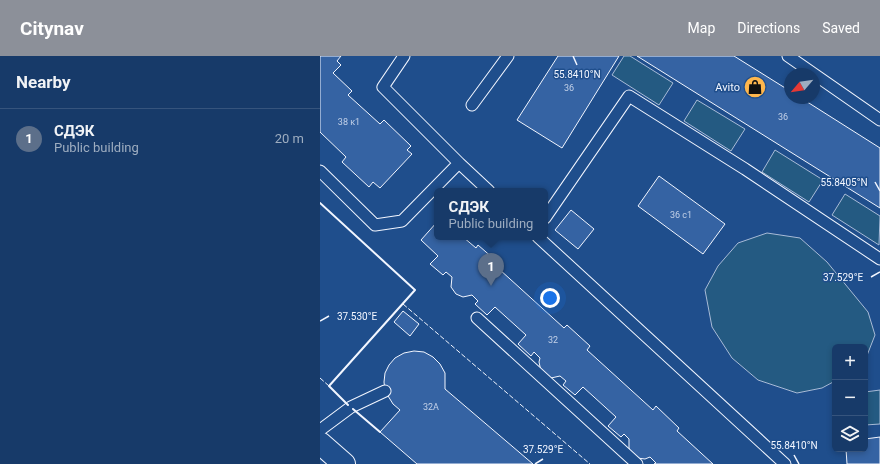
<!DOCTYPE html>
<html lang="en">
<head>
<meta charset="utf-8">
<style>
	:root { --surface:#173a69; --page:#20416f; --text:#f1f3f6; --muted:#9eadc0; --line:#36547d; --accent:#8c9099 }
	body { margin:0; font-family:Roboto,sans-serif; background:var(--page); color:var(--text) }
	.controls { position:absolute; right:12px; bottom:12px; display:grid; overflow:hidden; border-radius:6px; box-shadow:0 2px 6px #0003 }
	.controls button { width:36px; height:36px; display:grid; place-items:center; padding:0; border:0; border-bottom:1px solid var(--line); background:var(--surface); color:var(--text); font:20px sans-serif }
	.compass { position:absolute; left:464px; top:12px; width:36px; height:36px; border-radius:50%; background:var(--surface); box-shadow:0 2px 6px #0003; rotate:241deg }
	.you { position:absolute; left:230px; top:242px; width:14px; height:14px; margin:-10px; border:3px solid #fff; border-radius:50%; background:#1a73e8; box-shadow:0 0 0 6px #1a73e833 }
	.badge { display:grid; place-items:center; width:26px; height:26px; border-radius:50%; background:var(--accent); color:#fff; font-size:13px; font-weight:700 }
	.pin { position:absolute; translate:-50% -33px; filter:drop-shadow(0 1px 2px #0008) }
	.pin::after { content:''; position:absolute; top:21px; width:14px; height:12px; background:inherit; clip-path:polygon(0 0,100% 0,50% 100%) }
	.popup { position:absolute; left:114px; top:132px; width:114px; height:52px; box-sizing:border-box; display:grid; place-content:center; border-radius:6px; background:var(--surface); filter:drop-shadow(0 1px 3px #0005); font-size:13px; white-space:nowrap; color:var(--muted) }
	.popup b { font-size:15px; color:var(--text) }
	.popup::after { content:''; position:absolute; left:50%; top:100%; margin-left:-8px; border:8px solid transparent; border-top-color:var(--surface) }
	.list { margin:0; padding:0; list-style:none }
	h2 { display:flex; justify-content:space-between; align-items:center; height:52px; margin:0; padding:0 16px; font-size:17px }
	h2 small { font-size:13px; font-weight:400; color:var(--muted) }
	.list li { display:grid; grid-template-columns:26px 1fr auto; gap:12px; align-items:center; box-sizing:border-box; height:60px; padding:0 16px; border-top:1px solid var(--line) }
	.list b { display:block; font-size:15px; white-space:nowrap }
	.list p { margin:0; font-size:13px; white-space:nowrap; color:var(--muted) }
	.list em { font-size:13px; font-style:normal; color:var(--muted) }
	.icon { flex:none; width:22px; height:22px; fill:none; stroke:currentColor; stroke-width:2; stroke-linecap:round; stroke-linejoin:round }
	.map { position:relative; flex:none; width:560px; height:408px; overflow:hidden }
	header { display:flex; align-items:center; gap:24px; box-sizing:border-box; height:56px; padding:0 20px; background:var(--accent); color:#fff }
	header strong { font-size:19px }
	nav { display:flex; gap:22px; margin-inline-start:auto; font-size:14px }
	main { display:flex }
	aside { flex:1; background:var(--surface) }
	.map>svg:first-child { display:block }
	.green { fill:#245a82; stroke:#a8bbd7 }
	.building { fill:#3563a3; stroke:#f2f6ff }
	.lines { fill:none; stroke-linecap:round; stroke-linejoin:round }
	.lane-casing { stroke:#f2f6ff; stroke-width:13 }
	.street-casing { stroke:#f2f6ff; stroke-width:24 }
	.lane { stroke:#1f4e8c; stroke-width:11 }
	.street { stroke:#1f4e8c; stroke-width:22 }
	.fence { stroke:#f2f6ff; stroke-width:1; stroke-dasharray:5 2; stroke-linecap:butt }
	.wall { stroke:#f2f6ff; stroke-width:2 }
	.ticks { fill:none; stroke:#f2f6ff; stroke-width:1.5 }
	.labels { text-anchor:middle; dominant-baseline:central; stroke-width:3; stroke-linejoin:round; paint-order:stroke }
	.number-label { font-size:9px; fill:#c3d1e8 }
	.poi-label { font-size:11px; fill:#f2f6ff; stroke:#1f4e8c; text-anchor:end }
	.ticks-label { font-size:10px; text-anchor:middle; fill:#f2f6ff; stroke:#1f4e8c; stroke-width:3; stroke-linejoin:round; paint-order:stroke }
</style>
</head>
<body>
<header>
<strong>Citynav</strong>
<nav><a>Map</a><a>Directions</a><a>Saved</a></nav>
</header>
<main>
<aside>
<h2>Nearby<small></small></h2>
<ul class="list">
<li><span class="badge" style="background:#5c6f8a">1</span><div><b>СДЭК</b><p>Public building</p></div><em>20 m</em></li>
</ul>
</aside>
<div class="map">
<svg width="560" height="408" viewBox="0 0 560 408">
	<rect width="100%" height="100%" fill="#1f4e8c"/>
	<path class="green" d="M304,0H310L353,27L339,49L292,19Z
		M377,44L425,73L411,95L364,65Z
		M455,94L503,124L489,146L442,116Z
		M525,138L560,160L559,189L512,159Z
		M447,177L480,182L507,206L548,256L555,279L546,302L545,303V291H515V325L502,332L477,337L438,324L412,302L392,271L385,234L398,210L418,187Z
		M560,334V368L545,369V336Z"/>
	<path class="building" d="M0,0H21L17,5L21,9L13,17L32,35L28,39L60,68L64,64L91,90L87,94L92,98L60,132L53,126L49,131L22,106L26,101L0,76Z
		M238,0H299L242,92L197,64Z
		M317,0H414L470,35V42H481L560,92V152Z
		M339,120L405,168L383,198L318,150Z
		M251,154L274,173L258,193L235,174Z
		M117,166V181H143L156,192L158,189L182,210L179,213L244,272L247,269L270,290L267,294L333,354L336,350L359,372L357,375L393,408H334L336,407L330,401L325,403L317,402L310,396L309,392V383L304,378L301,381L288,370L296,361L263,331L255,339L243,329L246,325L240,320L231,322L227,321L221,315L219,306L220,302L214,296L211,300L198,288L206,279L175,251L167,259L155,248L158,245L152,239L143,241L136,238L131,231L132,221L126,216L123,219L110,208L118,200L101,184Z
		M83,255L99,268L90,280L74,266Z
		M94,295L104,296L113,301L120,308L125,317V333L213,408H97L60,376L80,354L73,348L65,335L64,326L65,317L69,309L75,302L84,297Z
		M560,381V408H527L526,393H545V383Z"/>
	<g class="lines">
		<g class="lane-casing">
			<path id="lane" d="M468,0L560,64
				M152,49L188,0
				M139,107L169,135
				M0,115L55,169L82,165L139,107L63,31L84,0
				M225,162L309,40L425,113L560,203
				M218,181L465,408
				M157,262L317,408
				M0,374L31,351L65,335"/>
		</g>
		<g class="street-casing">
			<path id="street" d="M0,387L24,408"/>
		</g>
		<use href="#lane" class="lane"/>
		<use href="#street" class="street"/>
		<path class="fence" d="M83,248L270,408
			M0,322L9,330"/>
		<path class="wall" d="M0,147L95,234L9,330L28,349
			M33,353L60,376"/>
	</g>
	<path class="ticks" d="M253,0L257,9M555,126L560,135M551,221L560,216M0,265L9,260M474,399L479,408M215,408L223,403"/>
	<defs>
		<g id="shop-disc" transform="scale(1.15)"><circle r="9.5" fill="#ffb74d" stroke="#1f4e8c"/><path d="M-5-2.5h2.3a2.7 3.5 0 0 1 5.4 0H5L5.5 6h-11ZM-1.5-2.5h3a1.5 2.3 0 0 0-3 0Z" fill="#111"/></g>
	</defs>
	<g fill-rule="evenodd">
		<use href="#shop-disc" x="435" y="31"/>
	</g>
	<g class="labels">
		<g class="number-label">
			<text x="249" y="32">36</text>
			<text x="463" y="61">36</text>
			<text x="29" y="66">38 к1</text>
			<text x="361" y="159">36 с1</text>
			<text x="233" y="284">32</text>
			<text x="111" y="351">32А</text>
		</g>
		<g class="poi-label">
			<text x="420" y="31">Avito</text>
		</g>
	</g>
	<g class="ticks-label">
		<text x="257" y="22">55.8410°N</text>
		<text x="524" y="130">55.8405°N</text>
		<text x="523" y="225">37.529°E</text>
		<text x="37" y="264">37.530°E</text>
		<text x="474" y="393">55.8410°N</text>
		<text x="223" y="397">37.529°E</text>
	</g>
</svg>
<div class="controls">
<button>+</button>
<button>−</button>
<button><svg class="icon" aria-label="layers" viewBox="0 0 24 24"><path d="M12 4l9 5-9 5-9-5zM3 14l9 5 9-5"/></svg></button>
</div>
<svg class="compass" viewBox="-18 -18 36 36"><path d="M0-13l5 13h-10z" fill="#e53935"/><path d="M0 13l5-13h-10z" fill="#9eadc0"/></svg>
<div class="you"></div>
<div class="pin badge" style="left:171px;top:230px;background:#5c6f8a">1</div>
<div class="popup"><b>СДЭК</b>Public building</div>
</div>
</main>
</body>
</html>
